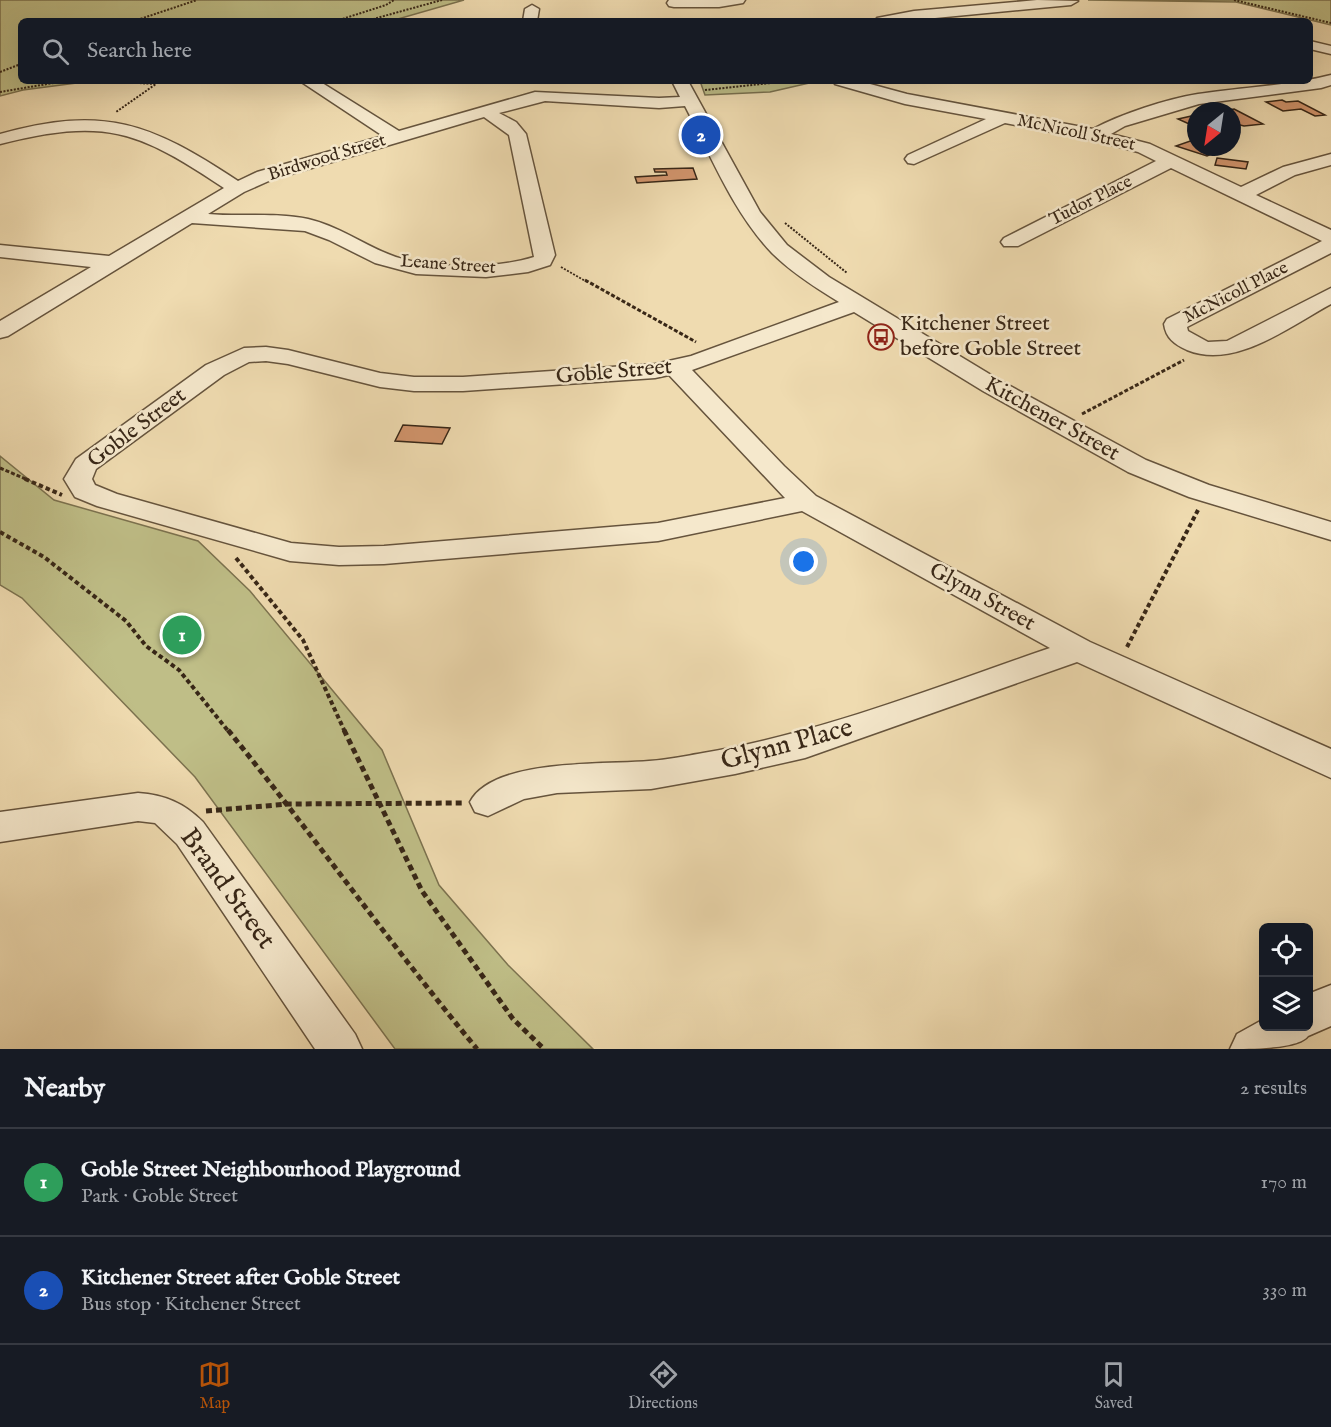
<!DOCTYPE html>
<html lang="en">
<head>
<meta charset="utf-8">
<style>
	:root { --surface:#171b24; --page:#20242c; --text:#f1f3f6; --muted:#9ea1a6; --line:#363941; --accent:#b45309 }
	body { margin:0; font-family:"IM FELL English",serif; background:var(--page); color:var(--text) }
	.controls { position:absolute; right:18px; bottom:18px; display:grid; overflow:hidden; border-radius:9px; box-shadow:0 6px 24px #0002 }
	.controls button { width:54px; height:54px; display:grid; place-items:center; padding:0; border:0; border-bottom:2px solid var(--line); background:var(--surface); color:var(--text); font:30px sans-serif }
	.compass { position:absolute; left:1187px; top:102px; width:54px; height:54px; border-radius:50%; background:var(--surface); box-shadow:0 6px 24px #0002; rotate:210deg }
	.you { position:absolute; left:804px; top:562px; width:21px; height:21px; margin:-15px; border:4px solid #fff; border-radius:50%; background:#1a73e8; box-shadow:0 0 0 9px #1a73e833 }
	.badge { display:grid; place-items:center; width:39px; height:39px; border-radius:50%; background:var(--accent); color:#fff; font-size:20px; font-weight:700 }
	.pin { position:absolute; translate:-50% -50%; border:3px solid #fff; box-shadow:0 2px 6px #0006 }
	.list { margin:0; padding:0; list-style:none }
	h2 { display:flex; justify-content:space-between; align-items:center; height:78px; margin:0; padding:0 24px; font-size:26px }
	h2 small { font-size:20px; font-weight:400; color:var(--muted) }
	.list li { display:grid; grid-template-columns:39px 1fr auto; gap:18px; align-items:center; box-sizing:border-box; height:108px; padding:0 24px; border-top:2px solid var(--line) }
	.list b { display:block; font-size:22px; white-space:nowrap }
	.list p { margin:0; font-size:20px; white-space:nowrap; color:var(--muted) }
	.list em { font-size:20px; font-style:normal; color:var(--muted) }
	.icon { flex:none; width:33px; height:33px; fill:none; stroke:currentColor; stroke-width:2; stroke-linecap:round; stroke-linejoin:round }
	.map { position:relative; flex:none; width:1331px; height:1049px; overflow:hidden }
	.search { position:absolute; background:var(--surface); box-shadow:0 6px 24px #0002; left:18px; right:18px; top:18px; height:66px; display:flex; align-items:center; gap:15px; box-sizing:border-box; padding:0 21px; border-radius:9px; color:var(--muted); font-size:22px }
	.sheet { height:294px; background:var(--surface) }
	nav { display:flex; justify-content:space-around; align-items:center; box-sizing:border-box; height:84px; border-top:2px solid var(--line); background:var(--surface); font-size:16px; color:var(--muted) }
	nav a { display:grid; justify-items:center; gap:3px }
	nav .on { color:var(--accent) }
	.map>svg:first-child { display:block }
	.green { fill:#bfbe87; stroke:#7c724f; stroke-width:1.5 }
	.building { fill:#d1946c; stroke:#382717; stroke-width:1.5 }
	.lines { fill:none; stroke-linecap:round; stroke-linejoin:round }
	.minor-casing { stroke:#66543d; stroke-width:3 }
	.path-far3 { stroke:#382717; stroke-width:2; stroke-dasharray:2 1.5; stroke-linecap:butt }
	.path-far2 { stroke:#382717; stroke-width:3; stroke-dasharray:4 2; stroke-linecap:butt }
	.path-far1 { stroke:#382717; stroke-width:4; stroke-dasharray:4.5 3; stroke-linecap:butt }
	.path { stroke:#382717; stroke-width:5; stroke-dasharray:6 4; stroke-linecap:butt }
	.minor { fill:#f5e8cc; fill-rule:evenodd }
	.labels { text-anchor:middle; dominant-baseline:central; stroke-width:5; stroke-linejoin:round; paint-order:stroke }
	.far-street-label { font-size:18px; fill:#382717; stroke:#f5e8cc }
	.poi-label { font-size:22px; fill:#382717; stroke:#f5e8cc; text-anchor:start }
	.street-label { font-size:22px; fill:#382717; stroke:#f5e8cc }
	.near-street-label { font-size:27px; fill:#382717; stroke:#f5e8cc }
</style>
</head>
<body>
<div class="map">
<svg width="1331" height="1049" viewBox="0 0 1331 1049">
	<rect width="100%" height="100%" fill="#efdbb0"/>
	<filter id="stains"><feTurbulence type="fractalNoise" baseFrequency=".00333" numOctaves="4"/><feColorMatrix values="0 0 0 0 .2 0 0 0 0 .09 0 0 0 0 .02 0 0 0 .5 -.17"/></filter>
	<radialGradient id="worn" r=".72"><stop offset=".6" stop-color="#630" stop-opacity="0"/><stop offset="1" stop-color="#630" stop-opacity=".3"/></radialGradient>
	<path class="green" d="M0,0H464L391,21H21V81H92L23,90L0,96Z
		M1088,0H1331V25L1236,2Z
		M700,81H818L770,92L705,95Z
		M0,456L54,500L198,541L250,591L382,750L439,885L508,965L593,1049H395L195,777L22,598L0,585Z"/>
	<path class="building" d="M1282,100L1286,102L1298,101L1325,115L1315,116L1301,109L1283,111L1266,102Z
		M1234,109L1263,124L1244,126L1232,123V111H1222Z
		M1196,115V127L1178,119Z
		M1196,139V147H1207L1219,151L1207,156L1176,146Z
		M1217,158L1248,162L1246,169L1215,165Z
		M693,168L697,179L637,183L635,177L667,175L666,172H655L654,169Z
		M403,425L450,428L442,444L395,441Z"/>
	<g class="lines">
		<g class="minor-casing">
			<path id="minor" d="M669,0H745L743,3L719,7H674L669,6L667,3Z
				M1037,0L1078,1L1071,5L904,21H875L877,18L914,11Z
				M532,5L539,9L537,21H523L525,9Z
				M1310,41L1331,46V54L1310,49Z
				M1331,75V85L1321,88L1199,104L1125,126L1111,134L1150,144L1241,187L1283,167L1331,154V165L1295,175L1256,195L1331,230V253L1187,327L1188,331L1208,342L1227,341L1331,288V304C1290,326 1235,370 1187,350C1174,344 1166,338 1164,324L1167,319L1322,241L1171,168L1018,246H1004L1001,242L1004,238L1156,161L1138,152L1094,140L1005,123L914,164L908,163L905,159L908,155L986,119L905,104L835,84L833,81H859L907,94L1093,129C1121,114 1167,99 1198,94C1243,87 1288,86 1331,75Z
				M300,81H319L399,131L535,92L659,98L680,97L672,81H688L760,212L787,245L829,277L1001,381L1146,460L1209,485L1331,522V540L1189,497L1128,472L983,391L854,312L692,370L784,466L816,496L1090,642L1331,749V778L1077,662L805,758L735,774L651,789L557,793L524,799L488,816L475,812L470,802C493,758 605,765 649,761C667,760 685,756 703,753C822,733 936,687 1050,648L802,511L658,541L384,564L339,565L290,561L97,506L75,497L64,479L76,459L206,365L244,348L266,347L288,350L380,373L414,377H463L655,364L691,356L839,302C816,288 791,272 772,253C733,212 711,156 685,106L659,108L545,101L499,113L516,122L526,134L555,255L550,265L528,272L486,277L416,274L375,263L329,240L305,231L192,223L8,336L0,338V321L91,267L0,257V245L109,256L224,188C136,129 104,118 0,144V134C105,105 150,123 238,181L257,172L383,136ZM484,117L509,135L534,257C496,269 426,270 388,254C361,243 338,226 308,219C275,212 241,217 208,214L244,192L271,180ZM266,361L288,364L380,387L414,391H463L655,378L669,375L785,498L658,523L384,546L339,547L291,543L117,494L95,485L92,479L96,469L224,375L249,362Z
				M138,793C165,795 184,803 203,822L355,1034L362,1049H315L177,844L155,823L138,821L0,842V812Z
				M1331,985V1026L1308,1036C1299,1049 1250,1049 1230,1049L1237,1034L1264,1019V1026H1308V994Z"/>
		</g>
		<path class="path-far3" d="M1234,0L1331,23
			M134,21L197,0
			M336,21L386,5L394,0
			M366,21L442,0
			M0,72L21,64
			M101,81L156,84L116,112
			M705,90L790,81
			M0,92L65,81
			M785,223L847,273
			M561,267L587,282"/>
		<path class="path-far2" d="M585,280L696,342
			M1082,414L1184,360
			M0,468L28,480"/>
		<path class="path-far1" d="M25,479L62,495
			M0,532L44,557L126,621L146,646L179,670L229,732
			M236,558L303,640L345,732
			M1127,647L1198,510"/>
		<path class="path" d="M228,730C313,835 391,945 477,1049
			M344,730L422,891L513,1019L544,1049
			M206,811L288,804L462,803"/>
		<use href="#minor" class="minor"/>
	</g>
	<defs>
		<g id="bus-ring" transform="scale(1.35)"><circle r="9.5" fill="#f5e8cc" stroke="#8f2418" stroke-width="1.5"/><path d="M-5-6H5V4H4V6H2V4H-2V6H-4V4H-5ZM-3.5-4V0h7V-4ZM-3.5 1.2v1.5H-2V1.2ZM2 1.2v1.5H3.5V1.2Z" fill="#8f2418"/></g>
	</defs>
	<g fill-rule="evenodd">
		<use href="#bus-ring" x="881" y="337"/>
	</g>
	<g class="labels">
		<g class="far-street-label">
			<text transform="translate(1076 133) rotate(12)">McNicoll Street</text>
			<text transform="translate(327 158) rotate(-17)">Birdwood Street</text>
			<text transform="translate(1091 201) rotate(-27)">Tudor Place</text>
			<text transform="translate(448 265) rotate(4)">Leane Street</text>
			<text transform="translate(1236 293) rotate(-27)">McNicoll Place</text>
		</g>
		<g class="poi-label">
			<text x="900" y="324">Kitchener Street<tspan x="900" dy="25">before Goble Street</tspan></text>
		</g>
		<g class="street-label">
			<text transform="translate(614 372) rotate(-5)">Goble Street</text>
			<text transform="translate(1052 419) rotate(29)">Kitchener Street</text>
			<text transform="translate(137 428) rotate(-37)">Goble Street</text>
			<text transform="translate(982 597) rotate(29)">Glynn Street</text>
		</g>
		<g class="near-street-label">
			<text transform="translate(787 745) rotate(-15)">Glynn Place</text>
			<text transform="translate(227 889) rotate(54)">Brand Street</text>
		</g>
	</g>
	<rect width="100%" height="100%" filter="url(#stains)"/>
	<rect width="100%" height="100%" fill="url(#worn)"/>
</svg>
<div class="controls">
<button><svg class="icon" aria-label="locate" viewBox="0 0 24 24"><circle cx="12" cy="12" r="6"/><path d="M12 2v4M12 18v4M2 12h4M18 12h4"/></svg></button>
<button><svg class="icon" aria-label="layers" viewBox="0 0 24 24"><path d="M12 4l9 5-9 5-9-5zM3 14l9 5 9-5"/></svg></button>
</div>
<svg class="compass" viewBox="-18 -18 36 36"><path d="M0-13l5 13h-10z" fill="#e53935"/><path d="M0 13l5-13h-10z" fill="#9ea1a6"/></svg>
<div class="you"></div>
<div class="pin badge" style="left:182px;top:635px;background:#2e9e5b">1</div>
<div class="pin badge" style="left:701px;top:135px;background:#1a4fb4">2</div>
<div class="search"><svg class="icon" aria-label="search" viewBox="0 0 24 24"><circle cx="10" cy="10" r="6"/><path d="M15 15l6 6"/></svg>Search here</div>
</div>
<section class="sheet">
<h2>Nearby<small>2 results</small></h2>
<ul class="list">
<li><span class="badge" style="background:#2e9e5b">1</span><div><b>Goble Street Neighbourhood Playground</b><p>Park · Goble Street</p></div><em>170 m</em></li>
<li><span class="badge" style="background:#1a4fb4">2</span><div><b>Kitchener Street after Goble Street</b><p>Bus stop · Kitchener Street</p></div><em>330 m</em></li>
</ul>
</section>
<nav>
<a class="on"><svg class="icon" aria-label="map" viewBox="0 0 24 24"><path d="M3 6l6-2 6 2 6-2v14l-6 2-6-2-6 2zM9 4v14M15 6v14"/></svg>Map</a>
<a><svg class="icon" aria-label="directions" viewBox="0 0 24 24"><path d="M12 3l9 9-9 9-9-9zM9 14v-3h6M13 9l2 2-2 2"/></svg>Directions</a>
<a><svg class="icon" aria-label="saved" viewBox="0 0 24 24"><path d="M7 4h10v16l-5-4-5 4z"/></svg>Saved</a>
</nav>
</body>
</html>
